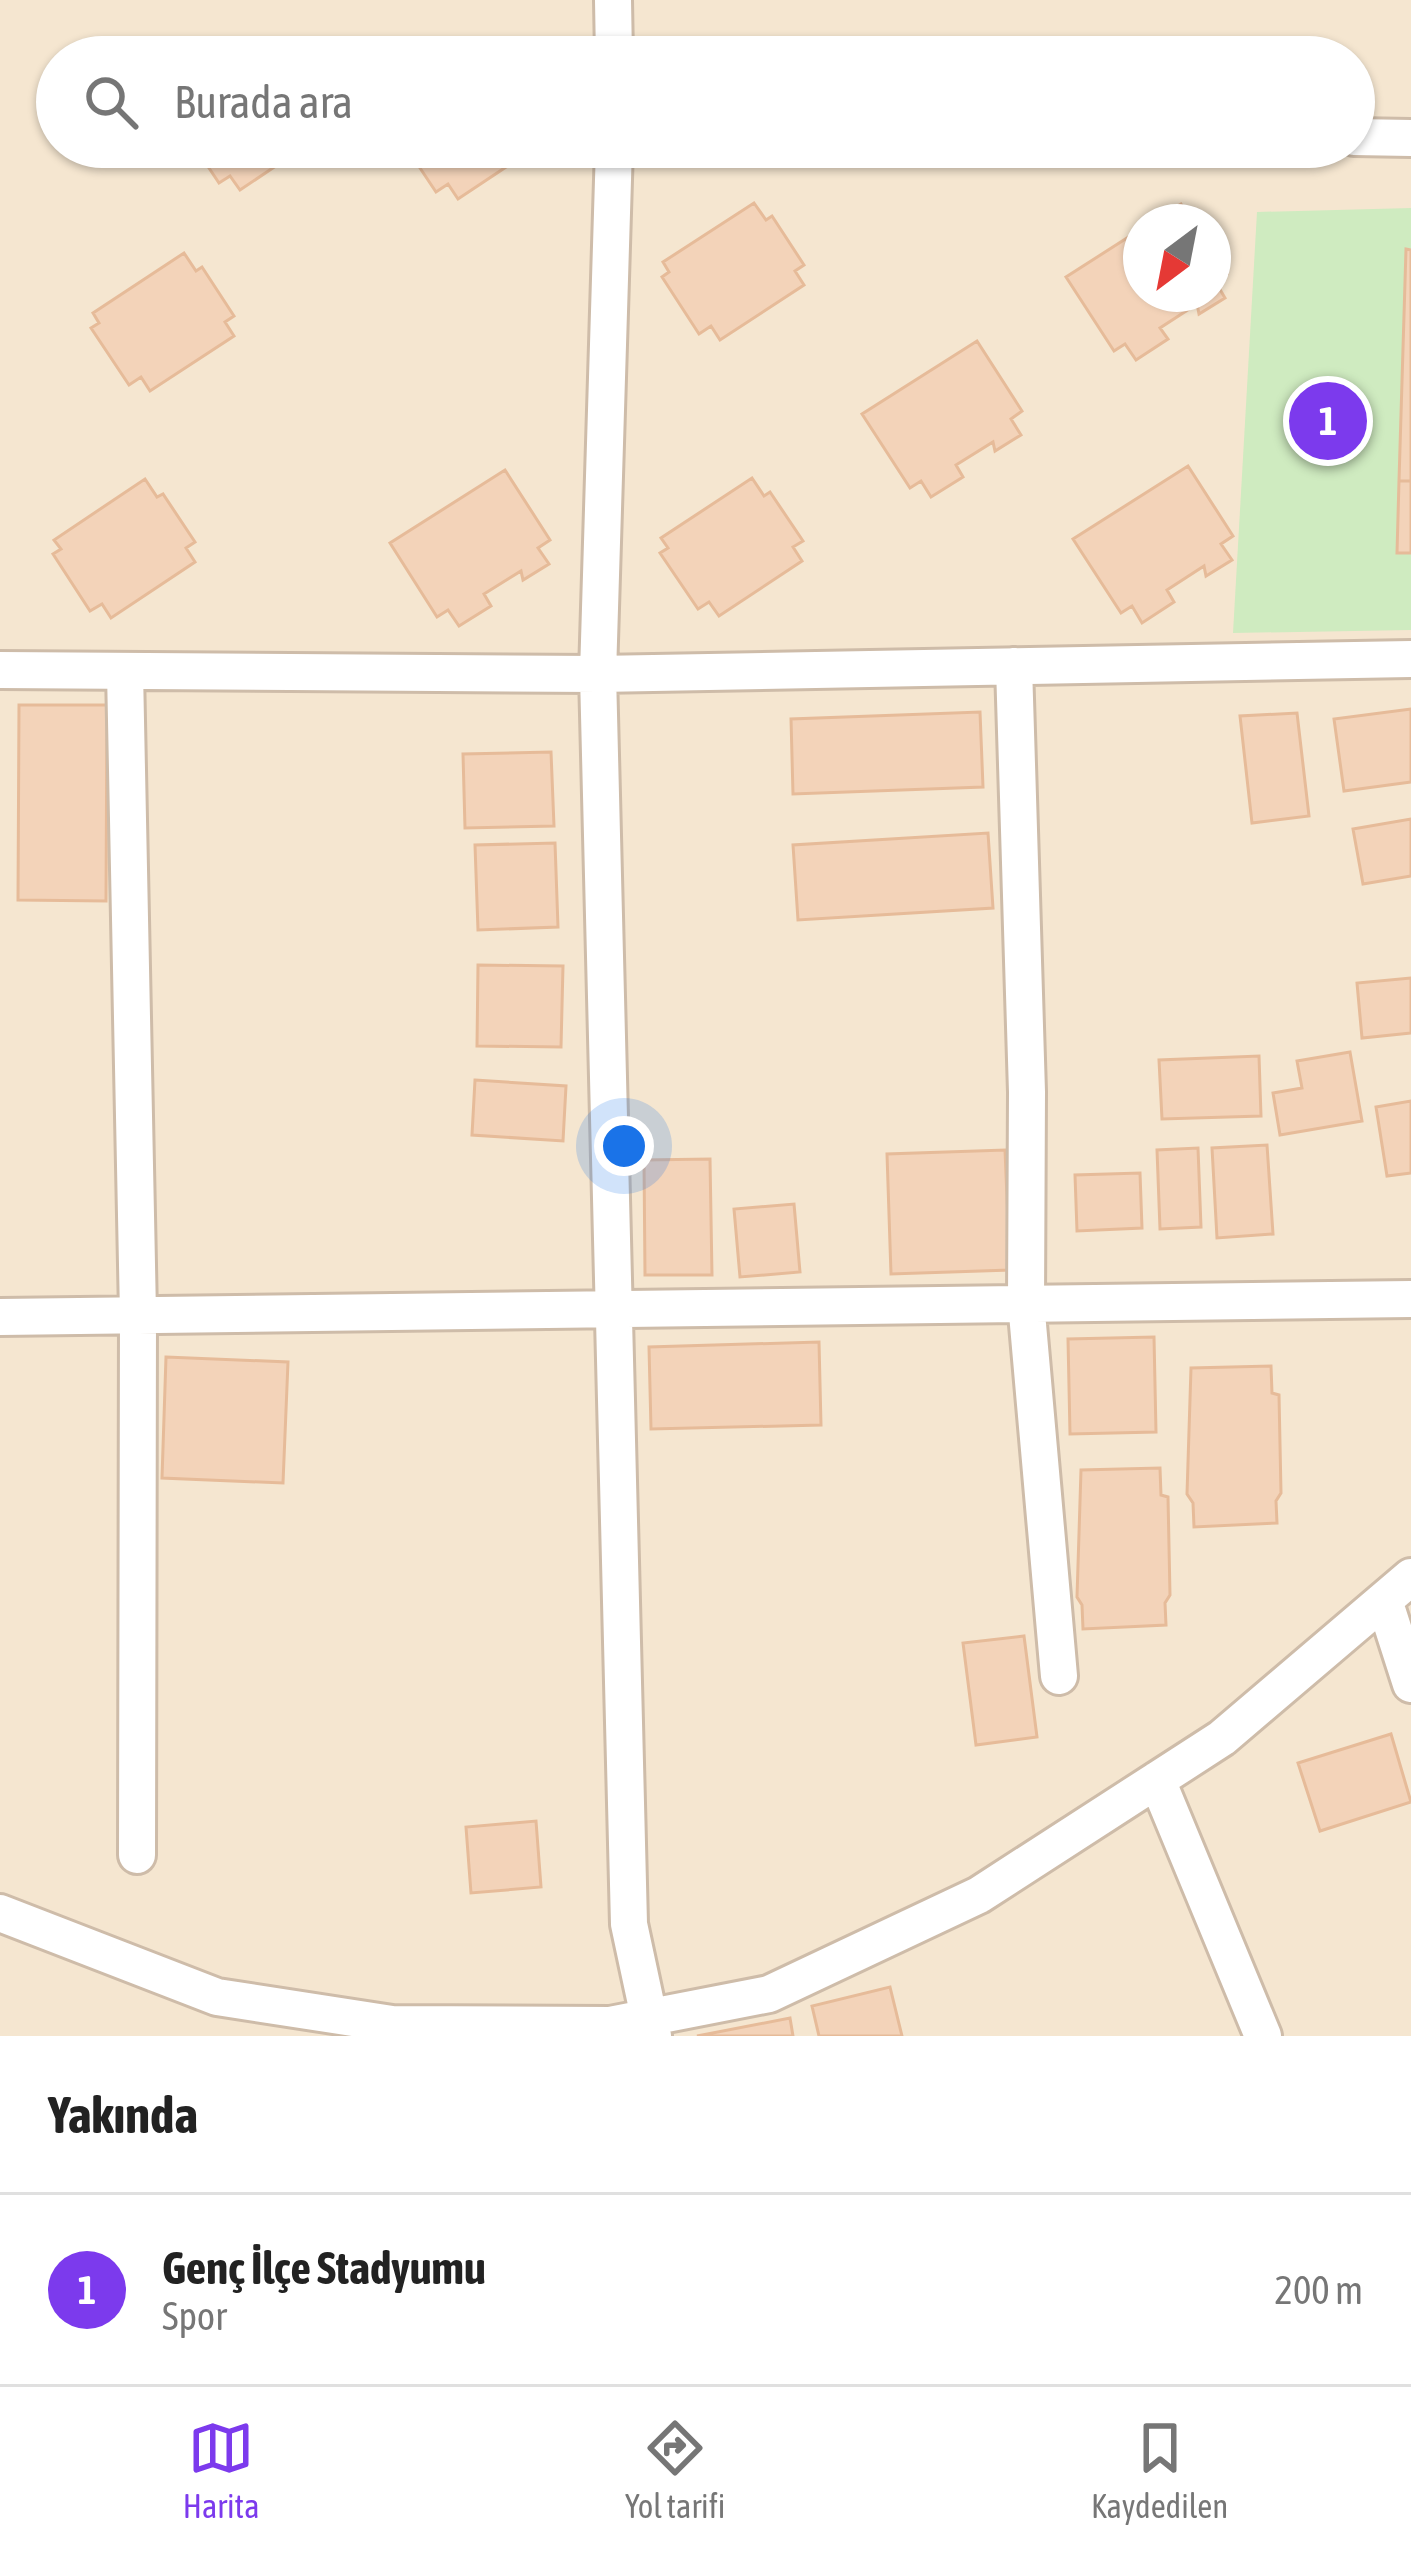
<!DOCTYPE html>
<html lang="tr">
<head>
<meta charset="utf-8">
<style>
	:root { --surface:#fff; --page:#f2f2f2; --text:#222; --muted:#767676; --line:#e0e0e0; --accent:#7c3aed }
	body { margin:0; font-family:"Asap Condensed",sans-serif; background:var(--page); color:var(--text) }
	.compass { position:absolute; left:1123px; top:204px; width:108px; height:108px; border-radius:50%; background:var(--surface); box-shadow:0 3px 9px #0004; rotate:212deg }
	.you { position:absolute; left:624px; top:1146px; width:42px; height:42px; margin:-30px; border:9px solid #fff; border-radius:50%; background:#1a73e8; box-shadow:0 0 0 18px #1a73e833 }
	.badge { display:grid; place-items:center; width:78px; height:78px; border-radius:50%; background:var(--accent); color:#fff; font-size:39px; font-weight:700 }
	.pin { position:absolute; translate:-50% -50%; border:6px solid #fff; box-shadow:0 3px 12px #0006 }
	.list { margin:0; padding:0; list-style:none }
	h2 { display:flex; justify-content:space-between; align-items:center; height:156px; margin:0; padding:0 48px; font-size:51px }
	h2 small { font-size:39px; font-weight:400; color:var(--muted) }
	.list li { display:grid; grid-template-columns:78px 1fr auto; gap:36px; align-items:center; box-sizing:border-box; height:192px; padding:0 48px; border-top:3px solid var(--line) }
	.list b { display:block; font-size:45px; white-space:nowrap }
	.list p { margin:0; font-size:39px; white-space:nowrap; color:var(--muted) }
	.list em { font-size:39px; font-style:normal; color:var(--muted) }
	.icon { flex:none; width:66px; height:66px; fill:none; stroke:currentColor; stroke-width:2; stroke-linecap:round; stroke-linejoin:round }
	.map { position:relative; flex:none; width:1411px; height:2036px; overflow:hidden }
	.search { position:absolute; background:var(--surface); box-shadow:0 3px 9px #0004; left:36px; right:36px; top:36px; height:132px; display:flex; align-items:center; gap:30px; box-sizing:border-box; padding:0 42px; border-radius:66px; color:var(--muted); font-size:45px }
	.sheet { height:348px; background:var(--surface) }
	nav { display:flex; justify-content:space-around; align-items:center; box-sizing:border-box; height:168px; border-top:3px solid var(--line); background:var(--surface); font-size:33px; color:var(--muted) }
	nav a { display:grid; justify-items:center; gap:6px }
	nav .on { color:var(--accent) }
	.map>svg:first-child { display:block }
	.residential { fill:#f5e6d0; fill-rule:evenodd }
	.green { fill:#cfebc0 }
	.building { fill:#f3d3b9; stroke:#e6bb99; stroke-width:3 }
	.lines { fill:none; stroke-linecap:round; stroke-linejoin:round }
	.minor-casing { stroke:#cebca9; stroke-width:42 }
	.minor { stroke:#fff; stroke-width:36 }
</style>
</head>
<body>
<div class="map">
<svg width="1411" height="2036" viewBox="0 0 1411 2036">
	<rect width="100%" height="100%" fill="#fdf4e2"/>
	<path class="residential" d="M0,0H1411V2036H0ZM57,57H1354V147H57ZM1141,222H1213V294H1141Z"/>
	<path class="green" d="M1411,208V630L1233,633L1257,212Z"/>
	<path class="building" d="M195,147H304L240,190L230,176L219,183Z
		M406,147H536L458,199L448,184L436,192Z
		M754,203L766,220L772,216L804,265L795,271L804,285L720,340L711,326L699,334L662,277L669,272L663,262Z
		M1181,204L1193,222H1152Z
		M1141,229V294H1213V253L1227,274L1215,281L1225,298L1199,314L1197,304L1160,328L1168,339L1136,360L1125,344L1114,351L1066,277Z
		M1406,249L1411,250V481H1399Z
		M184,253L196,271L202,267L234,316L225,322L234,336L150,391L141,377L129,385L91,328L99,323L93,313Z
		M977,341L1022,411L1011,419L1021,435L995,451L993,442L956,465L963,477L931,497L921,481L910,488L862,414Z
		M1188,466L1233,536L1221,544L1232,560L1206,576L1204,566L1167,590L1174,602L1142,623L1132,606L1121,613L1073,539Z
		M505,470L550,540L538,548L549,564L523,580L521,571L484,594L491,606L459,626L448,610L437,617L390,543Z
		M752,478L764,496L770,492L803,541L793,547L802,561L719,616L709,602L698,609L660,553L668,548L661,538Z
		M145,479L157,497L163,494L195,542L186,548L195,562L111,618L102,604L90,611L53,554L61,549L54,540Z
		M1399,481H1411V553H1397Z
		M19,705H107L106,901L18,900Z
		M1411,709V782L1344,791L1334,719Z
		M980,712L983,787L793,794L791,719Z
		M1297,713L1309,816L1252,823L1240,716Z
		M551,752L554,826L465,828L463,754Z
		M1411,819V876L1363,884L1353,829Z
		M988,833L993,908L798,920L793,845Z
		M555,843L558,927L478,930L475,845Z
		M478,965L563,966L561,1047L477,1046Z
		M1411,978V1033L1362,1038L1357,983Z
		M1350,1052L1362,1121L1280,1135L1273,1093L1302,1088L1297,1061Z
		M1259,1056L1261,1116L1162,1119L1159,1060Z
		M475,1080L566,1086L563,1141L472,1135Z
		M1411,1101V1173L1387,1176L1376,1107Z
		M1267,1145L1273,1234L1217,1238L1212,1148Z
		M1198,1148L1201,1227L1160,1229L1157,1150Z
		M1005,1150L1010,1270L891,1274L887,1154Z
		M710,1159L712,1275H645L644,1160Z
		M1140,1173L1142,1228L1077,1231L1075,1175Z
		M794,1204L800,1272L740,1277L734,1209Z
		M1154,1337L1156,1432L1070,1434L1068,1339Z
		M819,1342L821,1425L651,1429L649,1347Z
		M166,1357L288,1362L283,1483L162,1478Z
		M1271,1366L1272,1393L1279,1395L1281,1493L1276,1501L1277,1523L1194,1527L1193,1503L1187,1494L1191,1368Z
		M1160,1468L1161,1495L1168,1497L1170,1595L1165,1603L1166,1625L1083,1629L1082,1605L1077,1597L1081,1470Z
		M1024,1636L1037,1737L976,1745L963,1643Z
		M1391,1734L1411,1802L1320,1831L1298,1763Z
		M536,1821L541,1887L471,1893L466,1827Z
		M890,1987L902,2036H819L812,2006Z
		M790,2018L793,2036H697Z"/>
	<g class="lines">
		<g class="minor-casing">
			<path id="minor" d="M613,0L614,57
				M1354,137L1411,138
				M614,147L598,674L629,1924L653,2036
				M1014,666L1027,1092L1026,1302L1059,1676
				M0,670L598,674L1411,659
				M125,671L138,1314L137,1855
				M0,1317L1411,1299
				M1384,1600L1411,1684
				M1157,1780L1263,2036
				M0,1913L217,1997L392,2024L610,2025L769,1994L979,1895L1157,1780L1222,1738L1411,1577"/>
		</g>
		<use href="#minor" class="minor"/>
	</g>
</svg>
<svg class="compass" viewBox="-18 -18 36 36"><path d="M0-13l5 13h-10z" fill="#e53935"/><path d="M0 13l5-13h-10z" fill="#767676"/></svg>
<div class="you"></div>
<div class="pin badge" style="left:1328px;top:421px">1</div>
<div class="search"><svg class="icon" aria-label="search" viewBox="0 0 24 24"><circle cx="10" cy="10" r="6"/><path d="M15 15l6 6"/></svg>Burada ara</div>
</div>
<section class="sheet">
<h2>Yakında<small></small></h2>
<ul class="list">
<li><span class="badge">1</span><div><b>Genç İlçe Stadyumu</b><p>Spor</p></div><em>200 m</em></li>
</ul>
</section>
<nav>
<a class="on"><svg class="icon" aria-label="map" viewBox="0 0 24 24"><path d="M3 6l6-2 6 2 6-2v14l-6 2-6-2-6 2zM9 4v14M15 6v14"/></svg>Harita</a>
<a><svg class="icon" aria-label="directions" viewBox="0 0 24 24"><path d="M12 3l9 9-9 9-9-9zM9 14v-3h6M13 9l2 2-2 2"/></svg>Yol tarifi</a>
<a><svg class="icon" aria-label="saved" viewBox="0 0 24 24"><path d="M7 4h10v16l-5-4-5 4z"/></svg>Kaydedilen</a>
</nav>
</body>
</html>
